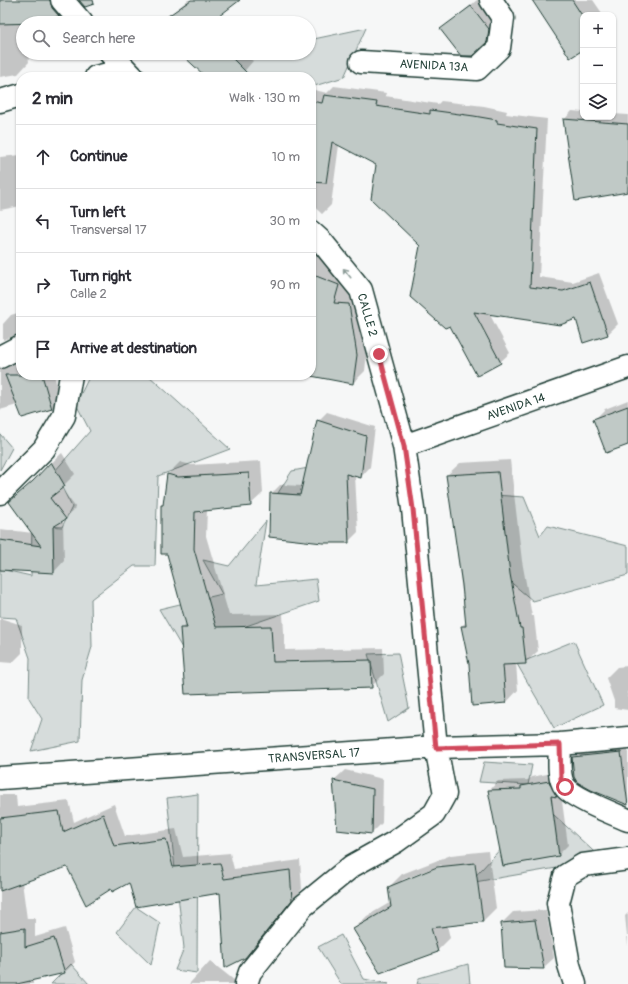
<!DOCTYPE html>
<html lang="en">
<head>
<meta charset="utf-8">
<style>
	:root { --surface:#fff; --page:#f2f2f3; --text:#2b2b33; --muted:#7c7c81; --line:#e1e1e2 }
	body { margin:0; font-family:Pangolin,sans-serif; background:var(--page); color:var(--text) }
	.controls { position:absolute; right:12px; top:12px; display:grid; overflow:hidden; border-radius:8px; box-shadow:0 1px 3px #0004 }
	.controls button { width:36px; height:36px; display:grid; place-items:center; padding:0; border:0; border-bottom:1px solid var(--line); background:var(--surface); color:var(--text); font:20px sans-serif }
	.stop { position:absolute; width:12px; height:12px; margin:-9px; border:3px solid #d1495b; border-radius:50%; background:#fff }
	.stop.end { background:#d1495b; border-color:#fff; box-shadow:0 1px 4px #0008 }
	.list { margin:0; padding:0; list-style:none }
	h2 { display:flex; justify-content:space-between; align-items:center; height:52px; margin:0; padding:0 16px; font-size:17px }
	h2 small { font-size:13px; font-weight:400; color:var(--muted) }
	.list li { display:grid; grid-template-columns:26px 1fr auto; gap:12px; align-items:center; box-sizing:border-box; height:64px; padding:0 16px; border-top:1px solid var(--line) }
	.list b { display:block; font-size:15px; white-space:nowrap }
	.list p { margin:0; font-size:13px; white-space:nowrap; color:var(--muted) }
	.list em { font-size:13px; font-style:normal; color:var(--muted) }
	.icon { flex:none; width:22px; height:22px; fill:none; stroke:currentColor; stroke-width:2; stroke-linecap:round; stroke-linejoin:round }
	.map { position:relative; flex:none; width:628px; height:984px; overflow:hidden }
	.search { position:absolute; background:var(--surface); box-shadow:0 1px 3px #0004; left:16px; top:16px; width:300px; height:44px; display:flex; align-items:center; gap:10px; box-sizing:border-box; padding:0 14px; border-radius:22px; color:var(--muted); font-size:15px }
	.panel { position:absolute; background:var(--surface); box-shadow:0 1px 3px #0004; left:16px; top:72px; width:300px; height:308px; border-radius:16px }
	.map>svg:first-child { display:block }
	.green { fill:#d6dcdb; stroke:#7a8c88 }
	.shadow { fill:#0003; fill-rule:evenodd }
	.building { fill:#c0c9c6; stroke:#1f3d34 }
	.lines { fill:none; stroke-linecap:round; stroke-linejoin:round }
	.minor-casing { stroke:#1f3d34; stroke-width:25 }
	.minor { stroke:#fff; stroke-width:22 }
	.oneway { stroke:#8f9e9a }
	.route { stroke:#d1495b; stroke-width:5 }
	.labels { text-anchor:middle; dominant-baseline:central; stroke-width:4; stroke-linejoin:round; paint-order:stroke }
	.street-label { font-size:12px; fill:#1f3d34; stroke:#fff }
</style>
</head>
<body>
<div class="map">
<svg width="628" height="984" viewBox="0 0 628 984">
	<rect width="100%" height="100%" fill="#f6f7f7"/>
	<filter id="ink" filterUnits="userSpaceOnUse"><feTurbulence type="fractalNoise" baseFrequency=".025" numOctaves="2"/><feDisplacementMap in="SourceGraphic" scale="8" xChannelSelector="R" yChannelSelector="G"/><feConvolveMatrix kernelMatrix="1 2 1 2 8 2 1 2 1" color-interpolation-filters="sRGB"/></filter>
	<g filter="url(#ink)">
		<path class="green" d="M366,28L344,77L311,87V77H234L222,53H309V40Z
			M90,375H148L230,449L158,476L155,566H134L91,599L92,647L82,680L80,741L31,751L42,719L29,698L30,658L16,618L0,617V569L31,576L32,525L62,527L72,507L54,472L90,431L76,404Z
			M0,434L12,448L0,470Z
			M314,467L319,498L278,493L292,471Z
			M494,495L524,497L540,536L548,526L628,546V575L533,601L507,579Z
			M266,521L256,585L316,579L319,601L182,648L159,609L222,594L203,560L229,566Z
			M574,641L603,705L554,728L517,664Z
			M398,653L409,708L388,722L368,654Z
			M484,762L532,765L528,785L479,782Z
			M198,794L197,973L175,970L184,948L167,798Z
			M542,804L603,860L469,883Z
			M136,907L160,923L151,965L117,932Z
			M341,935L364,979L389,984H341L318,947Z
			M71,964L89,984H51Z
			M468,964L470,984H417L419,978Z"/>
		<path class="shadow" d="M4,0H67L70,4L59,15L36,23H23V53H28L29,62L18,74L0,77V4Z
			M188,0H235L208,23H175L169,16Z
			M477,0H485L497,30L486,41L442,29Z
			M532,0H593L602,13L600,15H583V32L565,49Z
			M182,53H244L253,61L241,75L250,77H207Z
			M334,86L386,93L385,96L438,104L441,101L484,106L507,111L506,114L547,119L539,277L573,282L599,273L618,324L608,334L584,341L576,318L489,313L510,353L500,362L421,246L377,165L339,145L331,205L322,214L311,204V89L327,93Z
			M572,111L583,112V117H613V114L628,115V191L564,120Z
			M21,155V206L0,210V157Z
			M311,252L341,266L350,273L346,291L361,293L368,343L365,371L353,383L311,375Z
			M21,312V333L3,340V324L11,315Z
			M0,354L21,355V375H54L61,399L52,408L30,415L17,405L0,410Z
			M628,400V444L595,419L605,409Z
			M327,412L375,427L370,467L361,477L355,475L358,532L348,542L271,494L280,485L303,486L318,421Z
			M62,453L75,474L61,488L76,508L63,520L64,561L54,572L0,569V529L33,533L10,502Z
			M510,460L522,561L532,616H534L538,651L525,663H516L518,690L506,703L470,664L462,626L466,622L447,475L460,463Z
			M261,461L263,493L250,505L207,510L206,536L229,615L283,614L285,650L383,648L384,674L371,687L186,693L181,629L187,623L162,505L164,503L168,474L180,462L191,465Z
			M0,618L22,625V653L12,663L0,662Z
			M628,666V710L614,708V701L606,678L617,667Z
			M628,739V804H624L578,781L573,758L587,744Z
			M345,770L383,779L382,823L372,833L338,829L334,780Z
			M558,772L568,845L558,855L489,791L498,781L528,780L531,777Z
			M0,795H16L17,807L69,801L74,822L114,804L125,836L176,829L183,857L230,853L234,869L300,860L302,889L256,946L245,957L221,892L130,881L111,887L67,865L22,882L27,919L35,918V937L65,928L75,962L65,972L33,979V984H0Z
			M488,851L496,908L483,921L447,925L450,938L437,951L354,929L367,916L391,902L389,887L402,874L451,855ZM441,865L442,866L402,883V880Z
			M546,910L554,958L543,968L502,923L513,912Z
			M628,913V946L625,916Z
			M210,961L239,984H189Z"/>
		<path class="building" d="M0,0H50L52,8L59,16L39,23L0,24Z
			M79,0H93L94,4L85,7Z
			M191,0H240L210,23H173L168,16Z
			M532,0H572L583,17V50L570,58Z
			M471,6L489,29L487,42L472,56H461L440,29Z
			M180,53H227L251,77H206Z
			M324,95L377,102L376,106L430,114V110L474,116L497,120V123L537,129L530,287L563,291L590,282L608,335L583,343L576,319L560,325L474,312L501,363L477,376L450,326L445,328L410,297L420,246L371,199L376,165L332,142L326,183L311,182V101L322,103Z
			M563,119L628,124V192L575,201Z
			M311,274L339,285L334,303L349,304L357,355L353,384L311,376Z
			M5,375H42L52,409L22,418Z
			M628,406V445L606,453L593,419Z
			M317,420L366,436L361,478L346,474L349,543H323L269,537L270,493L300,495Z
			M51,462L65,486L50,498L66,519L53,527L54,573L0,570V540L41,546L9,502L33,481Z
			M498,472L510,574L520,628H522L526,664L503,665L506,703L472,706L469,664L461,626H466L462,585L446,475Z
			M249,473L251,506L195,512L194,549L216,627L271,626L273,662L371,660L372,688L185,694L180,628H187L167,554H161V505H163L167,474L178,477Z
			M621,752L628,805L591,790L577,782L574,777L572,757Z
			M333,780L373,789L372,834L337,830Z
			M549,781L557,797L551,796L559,856L503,866L488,790L521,789V786Z
			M59,811L63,832L103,814L114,846L166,839L173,867L220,863L224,879L290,870L292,900L245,958L225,968L220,893L136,907L129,883L112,892L111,889L86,905L67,867L0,891V818Z
			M475,863L483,922L431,928L438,952L380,973L353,929L391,907L388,887L437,867Z
			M535,920L544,969L504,968L501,923Z
			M25,928V947L54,938L65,973L17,984H0V932Z"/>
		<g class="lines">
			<g class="minor-casing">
				<path id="minor" d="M62,0L82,23
					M110,53L133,77
					M361,62L477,69L499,48L503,18L491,0
					M96,77L125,70
					M0,101L21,95
					M0,357L21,346
					M404,446L628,367
					M0,493L44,449L64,416L71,375
					M560,744C560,756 557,777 565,787C573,798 614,814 628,820
					M0,778L436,747L560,744L628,738
					M246,984L250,972L303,906L352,866L395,842L434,814L445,794L436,747L413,509L404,446L361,290L322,242L311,232
					M575,984L569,965L558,903L565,876L583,865L628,859"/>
			</g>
			<use href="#minor" class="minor"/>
		</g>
		<defs><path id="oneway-shaft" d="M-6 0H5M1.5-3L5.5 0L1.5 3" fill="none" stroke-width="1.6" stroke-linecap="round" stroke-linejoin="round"/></defs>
		<use class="oneway" href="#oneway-shaft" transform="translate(347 273) rotate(-129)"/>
	</g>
	<g class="lines" filter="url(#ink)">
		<path class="route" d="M379,354L404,446L413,509L436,748L560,744L561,779L565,787"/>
	</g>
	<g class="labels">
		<g class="street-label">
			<text transform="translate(434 66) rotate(3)">AVENIDA 13A</text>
			<text transform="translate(367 315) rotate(74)">CALLE 2</text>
			<text transform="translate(516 407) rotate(-19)">AVENIDA 14</text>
			<text transform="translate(314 756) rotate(-4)">TRANSVERSAL 17</text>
		</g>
	</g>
</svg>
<div class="controls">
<button>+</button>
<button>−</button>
<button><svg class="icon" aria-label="layers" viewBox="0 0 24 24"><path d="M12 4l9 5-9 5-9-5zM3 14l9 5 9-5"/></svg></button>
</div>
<div class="stop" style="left:565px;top:787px"></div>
<div class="stop end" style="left:379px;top:354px"></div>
<div class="search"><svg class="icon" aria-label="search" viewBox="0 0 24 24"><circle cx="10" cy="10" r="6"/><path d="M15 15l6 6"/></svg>Search here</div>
<section class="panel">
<h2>2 min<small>Walk · 130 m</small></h2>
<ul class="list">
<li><svg class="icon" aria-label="ahead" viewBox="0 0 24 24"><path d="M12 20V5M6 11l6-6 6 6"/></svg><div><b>Continue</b></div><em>10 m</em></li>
<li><svg class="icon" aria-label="left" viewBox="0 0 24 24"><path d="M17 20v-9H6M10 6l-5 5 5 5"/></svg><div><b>Turn left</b><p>Transversal 17</p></div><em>30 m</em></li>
<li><svg class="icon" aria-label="right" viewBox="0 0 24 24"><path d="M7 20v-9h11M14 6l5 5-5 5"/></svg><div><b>Turn right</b><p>Calle 2</p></div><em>90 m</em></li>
<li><svg class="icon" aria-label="arrive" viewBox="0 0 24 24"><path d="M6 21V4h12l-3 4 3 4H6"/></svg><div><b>Arrive at destination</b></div></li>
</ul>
</section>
</div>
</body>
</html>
